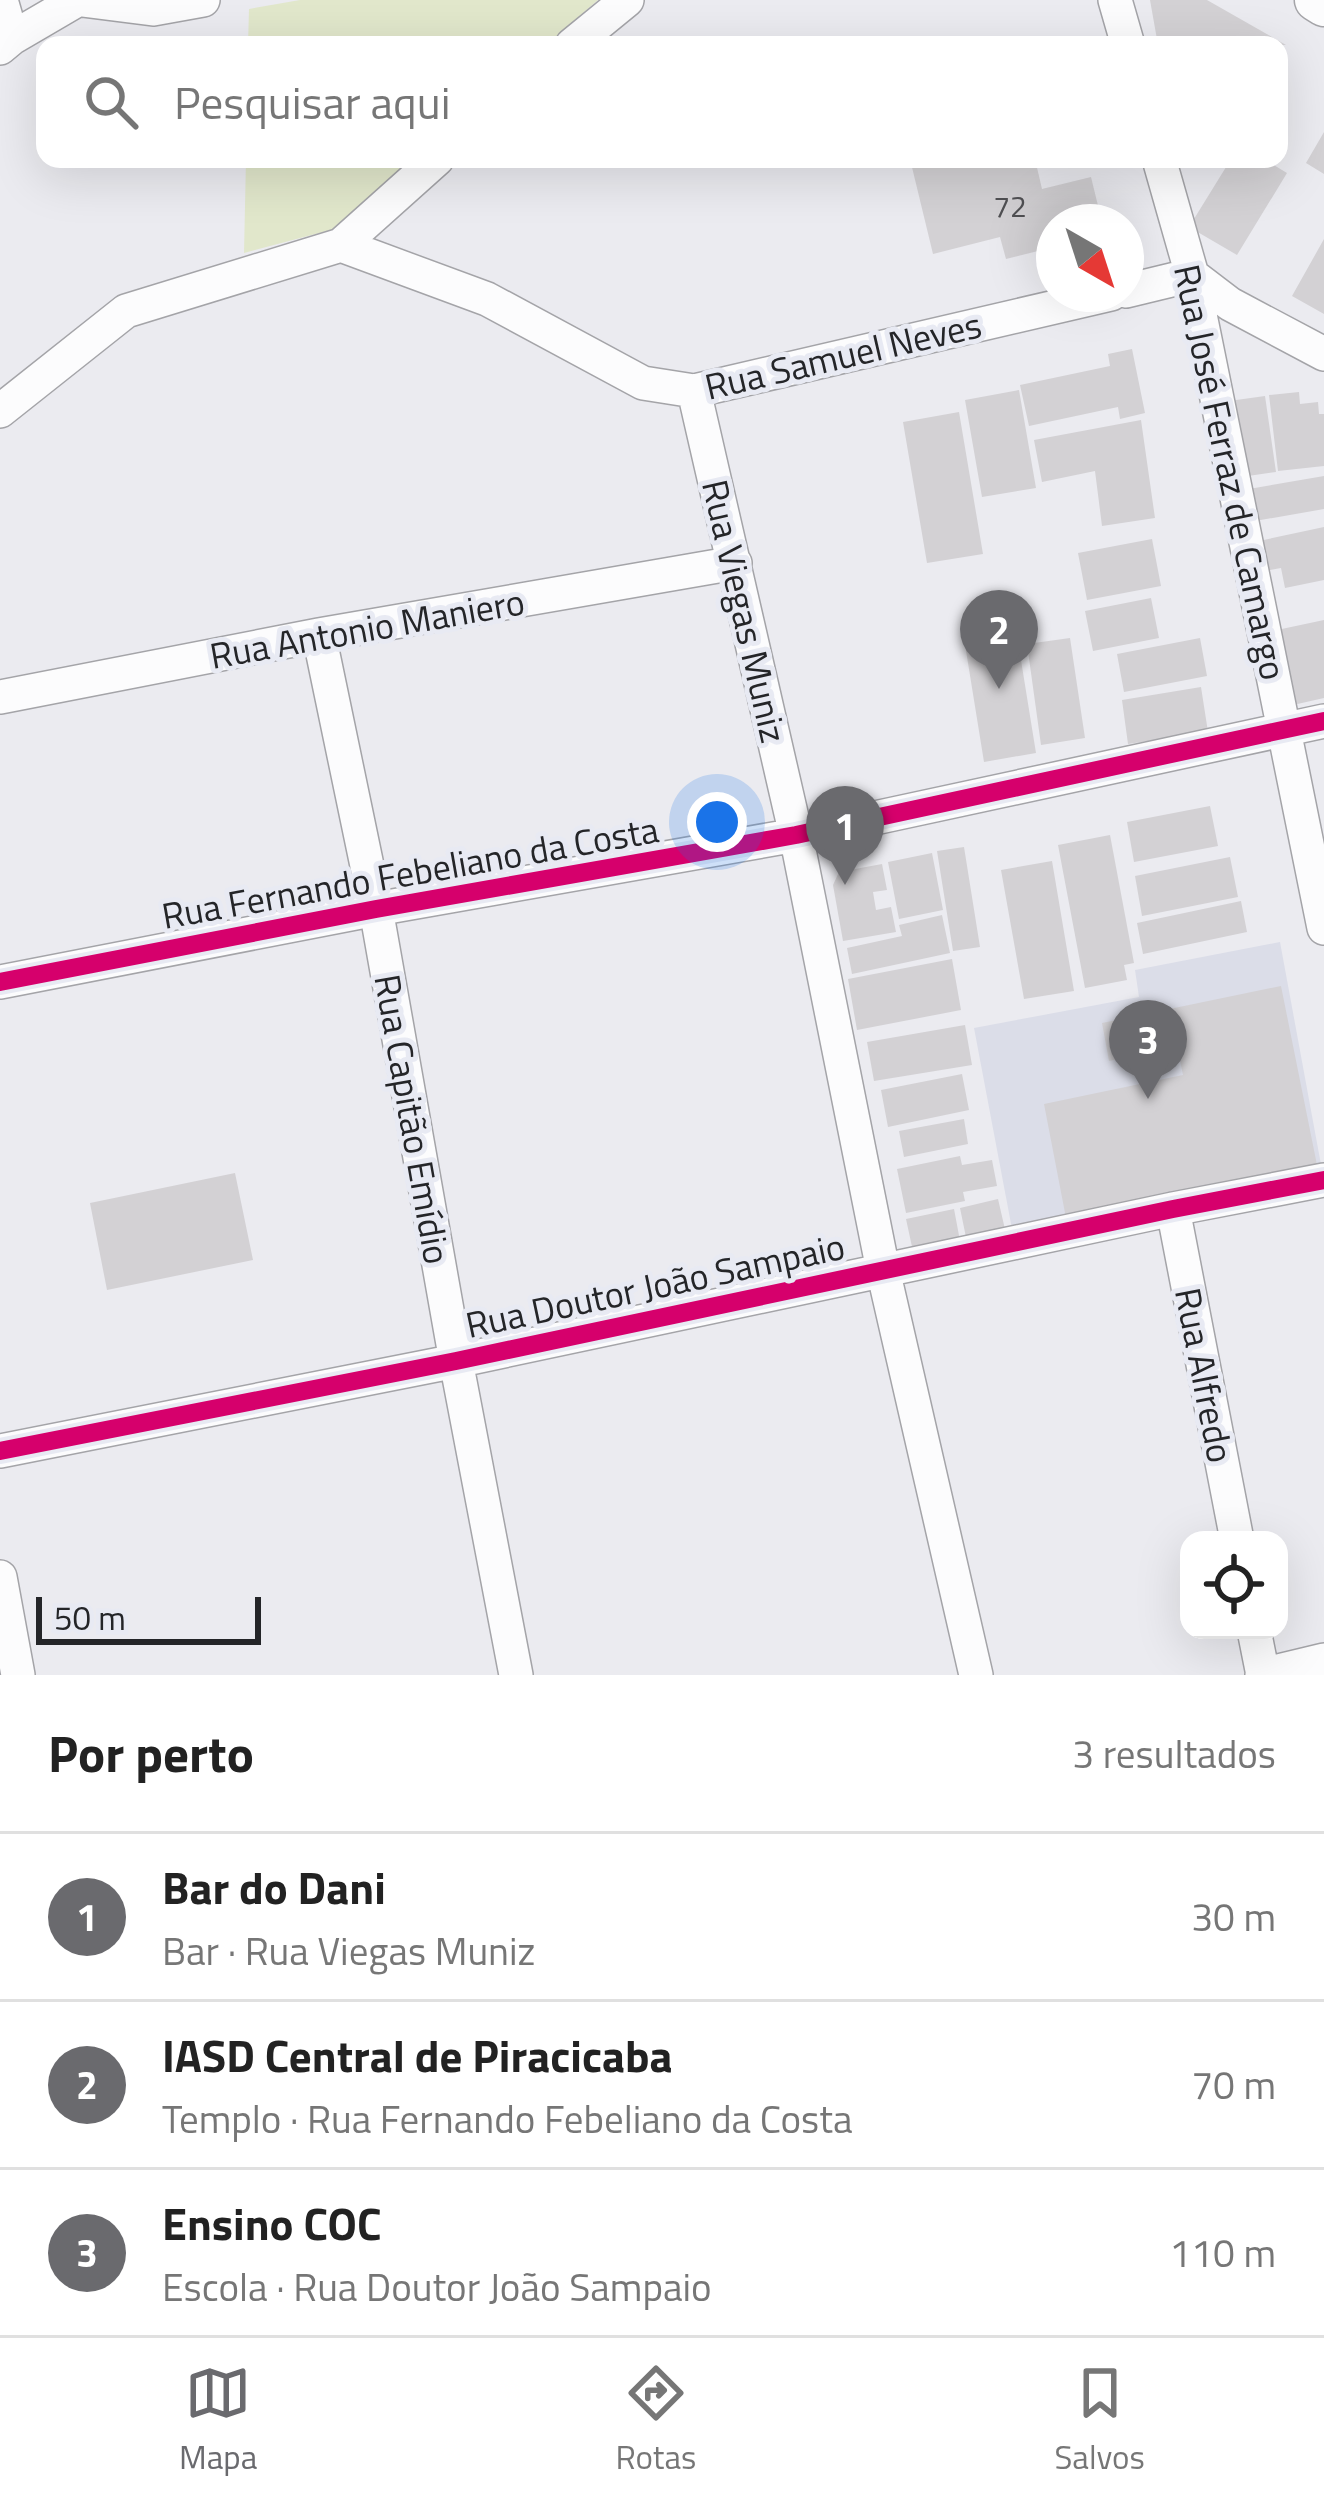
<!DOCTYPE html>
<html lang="pt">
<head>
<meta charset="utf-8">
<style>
	:root { --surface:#fff; --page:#f6f6f6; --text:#222; --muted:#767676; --line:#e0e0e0; --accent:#6a6a6e }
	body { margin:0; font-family:"Titillium Web",sans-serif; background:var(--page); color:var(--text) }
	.controls { position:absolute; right:36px; bottom:36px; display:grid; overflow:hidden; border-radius:24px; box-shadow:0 12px 48px #0002 }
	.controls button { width:108px; height:108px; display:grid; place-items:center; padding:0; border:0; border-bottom:3px solid var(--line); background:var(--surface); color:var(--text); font:60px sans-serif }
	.compass { position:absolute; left:1036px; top:204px; width:108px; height:108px; border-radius:50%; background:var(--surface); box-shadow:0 12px 48px #0002; rotate:141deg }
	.scale { position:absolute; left:36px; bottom:30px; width:225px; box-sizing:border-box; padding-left:12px; border:6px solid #242528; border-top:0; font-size:33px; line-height:42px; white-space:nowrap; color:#242528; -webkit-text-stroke:9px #e8eaf3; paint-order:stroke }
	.you { position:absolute; left:717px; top:822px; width:42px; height:42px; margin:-30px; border:9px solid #fff; border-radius:50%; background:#1a73e8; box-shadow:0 0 0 18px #1a73e833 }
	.badge { display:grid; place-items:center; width:78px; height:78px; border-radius:50%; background:var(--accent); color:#fff; font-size:39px; font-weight:700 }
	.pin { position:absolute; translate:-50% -99px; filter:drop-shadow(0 3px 6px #0008) }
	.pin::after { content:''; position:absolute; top:63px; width:42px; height:36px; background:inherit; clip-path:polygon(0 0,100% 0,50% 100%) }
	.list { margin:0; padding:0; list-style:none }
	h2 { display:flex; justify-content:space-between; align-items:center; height:156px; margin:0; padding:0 48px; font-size:51px }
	h2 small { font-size:39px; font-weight:400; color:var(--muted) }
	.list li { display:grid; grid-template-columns:78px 1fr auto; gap:36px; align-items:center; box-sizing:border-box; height:168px; padding:0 48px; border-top:3px solid var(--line) }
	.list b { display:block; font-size:45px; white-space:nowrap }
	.list p { margin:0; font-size:39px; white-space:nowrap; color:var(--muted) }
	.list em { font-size:39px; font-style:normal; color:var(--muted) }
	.icon { flex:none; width:66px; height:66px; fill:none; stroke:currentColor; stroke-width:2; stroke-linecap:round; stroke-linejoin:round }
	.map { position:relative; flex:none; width:1324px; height:1675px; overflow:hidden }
	.search { position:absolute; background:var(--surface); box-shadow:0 12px 48px #0002; left:36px; right:36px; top:36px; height:132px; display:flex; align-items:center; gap:30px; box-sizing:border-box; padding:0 42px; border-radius:24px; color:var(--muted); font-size:45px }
	.sheet { height:660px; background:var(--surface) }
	nav { display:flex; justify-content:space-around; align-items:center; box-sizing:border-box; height:168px; border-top:3px solid var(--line); background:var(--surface); font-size:33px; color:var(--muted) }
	nav a { display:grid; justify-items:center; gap:6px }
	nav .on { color:var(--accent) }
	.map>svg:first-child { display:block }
	.built { fill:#dbdde8 }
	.green { fill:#e1e7cb }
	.building { fill:#d3d1d4 }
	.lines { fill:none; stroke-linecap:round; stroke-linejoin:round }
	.minor-casing { stroke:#a4a4a8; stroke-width:36 }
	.tertiary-casing { stroke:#a4a4a8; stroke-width:45 }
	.minor { stroke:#fcfcfd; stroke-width:33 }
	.tertiary { stroke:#fcfcfd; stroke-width:42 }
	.cycleway-casing { stroke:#e8eaf3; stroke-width:26 }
	.cycleway { stroke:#d6006c; stroke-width:18 }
	.labels { text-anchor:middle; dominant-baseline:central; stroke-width:10; stroke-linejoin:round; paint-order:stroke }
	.number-label { font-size:30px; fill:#515154 }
	.street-label { font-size:36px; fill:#242528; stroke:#e8eaf3 }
</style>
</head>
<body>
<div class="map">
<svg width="1324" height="1675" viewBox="0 0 1324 1675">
	<rect width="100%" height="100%" fill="#ebebf0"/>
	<path class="built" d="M1280,942L1322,1170L1012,1229L974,1028L1139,997L1135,970Z"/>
	<path class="green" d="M300,0H598L546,45H248L249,9Z
		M246,159H416L338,228L244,253Z"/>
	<path class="building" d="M1150,0H1207L1286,45H1158Z
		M1324,132V174L1306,163Z
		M910,159H1035L1042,189L1091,177L1102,222H1054V247L1006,259L1000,237L933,254Z
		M1231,159H1264L1287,173L1237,255L1189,227Z
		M1324,239V314L1292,296Z
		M1132,349L1145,413L1120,419L1118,407L1029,426L1020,385L1110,366L1108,354Z
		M1019,390L1036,488L982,497L965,400Z
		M1299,392L1300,404L1318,402L1319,414H1324V466L1278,471L1269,395Z
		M1265,396L1276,472L1241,477L1229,401Z
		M959,412L983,554L927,563L903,422Z
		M1141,420L1155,518L1102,526L1095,471L1042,482L1034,440Z
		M1324,476V509L1255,521L1249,489Z
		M1324,527V580L1285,588L1281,568L1260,572L1254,542Z
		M1152,539L1161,586L1087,600L1078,553Z
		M1151,598L1159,638L1093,651L1085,611Z
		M1014,617L1036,753L984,762L962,626Z
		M1324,620V698L1293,705L1277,630Z
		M1070,638L1085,738L1041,745L1027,644Z
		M1200,638L1207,676L1124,692L1117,654Z
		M1201,687L1208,732L1128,744L1122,700Z
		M1210,806L1218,846L1134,862L1127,822Z
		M1110,835L1134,963L1124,965L1127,980L1085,988L1058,845Z
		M964,847L980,947L953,951L937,851Z
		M932,853L943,910L899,919L888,862Z
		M1230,857L1238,897L1142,916L1135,876Z
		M1052,861L1074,991L1024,999L1001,870Z
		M882,864L887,890L873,892L876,910L891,907L896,932L843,941L833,885L839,872Z
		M1241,901L1247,932L1143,954L1137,923Z
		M942,915L950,953L852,974L847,948L902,936L899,925Z
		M952,959L961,1010L857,1030L848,979Z
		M1281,986L1317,1165L1066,1218L1044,1104L1183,1075L1177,1046L1109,1061L1102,1023Z
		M965,1025L972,1065L874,1081L867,1042Z
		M962,1074L969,1110L888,1127L881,1090Z
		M964,1119L968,1144L904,1157L899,1131Z
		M960,1156L962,1165L992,1160L997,1186L963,1192L965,1201L906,1213L897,1169Z
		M235,1173L253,1260L107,1290L90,1203Z
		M998,1199L1007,1238L968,1247L960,1208Z
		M954,1209L961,1246L914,1256L906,1219Z"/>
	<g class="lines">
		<g class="minor-casing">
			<path id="minor" d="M1,0L12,38
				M82,0L153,9L203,0
				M1115,0L1128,45
				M572,45L627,0
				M0,48L12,38L77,0
				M1159,159L1192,275L1324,928
				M341,245L437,159
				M1126,291L1192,275L1230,304L1324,354
				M694,391L796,835L883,1270L976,1675
				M0,411L126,311L341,245L487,299L643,383L694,391L1111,294
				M319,635L376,909L456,1361L516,1675
				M0,697L319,635L735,563
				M0,982L376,909L796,835L1324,721
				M1173,1209L1237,1540
				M0,1451L456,1361L1173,1209L1324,1180
				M0,1577L18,1675
				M1254,1630L1263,1675
				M1262,1675L1324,1660"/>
		</g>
		<g class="tertiary-casing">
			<path id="tertiary" d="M1316,0L1324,5"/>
		</g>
		<use href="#minor" class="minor"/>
		<use href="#tertiary" class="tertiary"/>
		<g class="cycleway-casing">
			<path id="cycleway" d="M0,982L376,909L796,835L1324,721
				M0,1451L456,1361L1173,1209L1324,1180"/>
		</g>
		<use href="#cycleway" class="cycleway"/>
	</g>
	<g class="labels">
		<g class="number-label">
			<text x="1010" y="206">72</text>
		</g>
		<g class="street-label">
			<text transform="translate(843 355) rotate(-13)">Rua Samuel Neves</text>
			<text transform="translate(1231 472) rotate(78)">Rua José Ferraz de Camargo</text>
			<text transform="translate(745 611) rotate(77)">Rua Viegas Muniz</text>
			<text transform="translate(367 628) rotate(-10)">Rua Antonio Maniero</text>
			<text transform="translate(410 872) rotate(-10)">Rua Fernando Febeliano da Costa</text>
			<text transform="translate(413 1119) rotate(80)">Rua Capitão Emídio</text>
			<text transform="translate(655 1285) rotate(-12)">Rua Doutor João Sampaio</text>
			<text transform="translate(1205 1375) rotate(79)">Rua Alfredo</text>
		</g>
	</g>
</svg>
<div class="controls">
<button><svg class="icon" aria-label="locate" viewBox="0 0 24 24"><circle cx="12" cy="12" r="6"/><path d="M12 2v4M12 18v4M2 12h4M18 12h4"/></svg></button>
</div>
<svg class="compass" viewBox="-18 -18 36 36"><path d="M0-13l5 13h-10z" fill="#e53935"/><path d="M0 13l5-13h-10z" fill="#767676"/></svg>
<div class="scale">50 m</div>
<div class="you"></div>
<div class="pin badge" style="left:845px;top:885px">1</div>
<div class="pin badge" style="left:999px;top:689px">2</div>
<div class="pin badge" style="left:1148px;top:1099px">3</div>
<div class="search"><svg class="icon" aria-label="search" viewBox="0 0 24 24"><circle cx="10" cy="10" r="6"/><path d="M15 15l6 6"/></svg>Pesquisar aqui</div>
</div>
<section class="sheet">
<h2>Por perto<small>3 resultados</small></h2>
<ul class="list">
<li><span class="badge">1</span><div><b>Bar do Dani</b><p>Bar · Rua Viegas Muniz</p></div><em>30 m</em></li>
<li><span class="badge">2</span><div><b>IASD Central de Piracicaba</b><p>Templo · Rua Fernando Febeliano da Costa</p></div><em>70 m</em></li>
<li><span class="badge">3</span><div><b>Ensino COC</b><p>Escola · Rua Doutor João Sampaio</p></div><em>110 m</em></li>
</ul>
</section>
<nav>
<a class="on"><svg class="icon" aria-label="map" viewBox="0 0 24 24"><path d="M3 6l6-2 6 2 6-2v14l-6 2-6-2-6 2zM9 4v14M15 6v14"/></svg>Mapa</a>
<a><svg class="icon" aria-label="directions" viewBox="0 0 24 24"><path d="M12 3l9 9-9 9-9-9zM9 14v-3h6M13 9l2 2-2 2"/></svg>Rotas</a>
<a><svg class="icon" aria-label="saved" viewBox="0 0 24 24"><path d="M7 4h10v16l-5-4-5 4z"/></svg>Salvos</a>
</nav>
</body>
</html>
